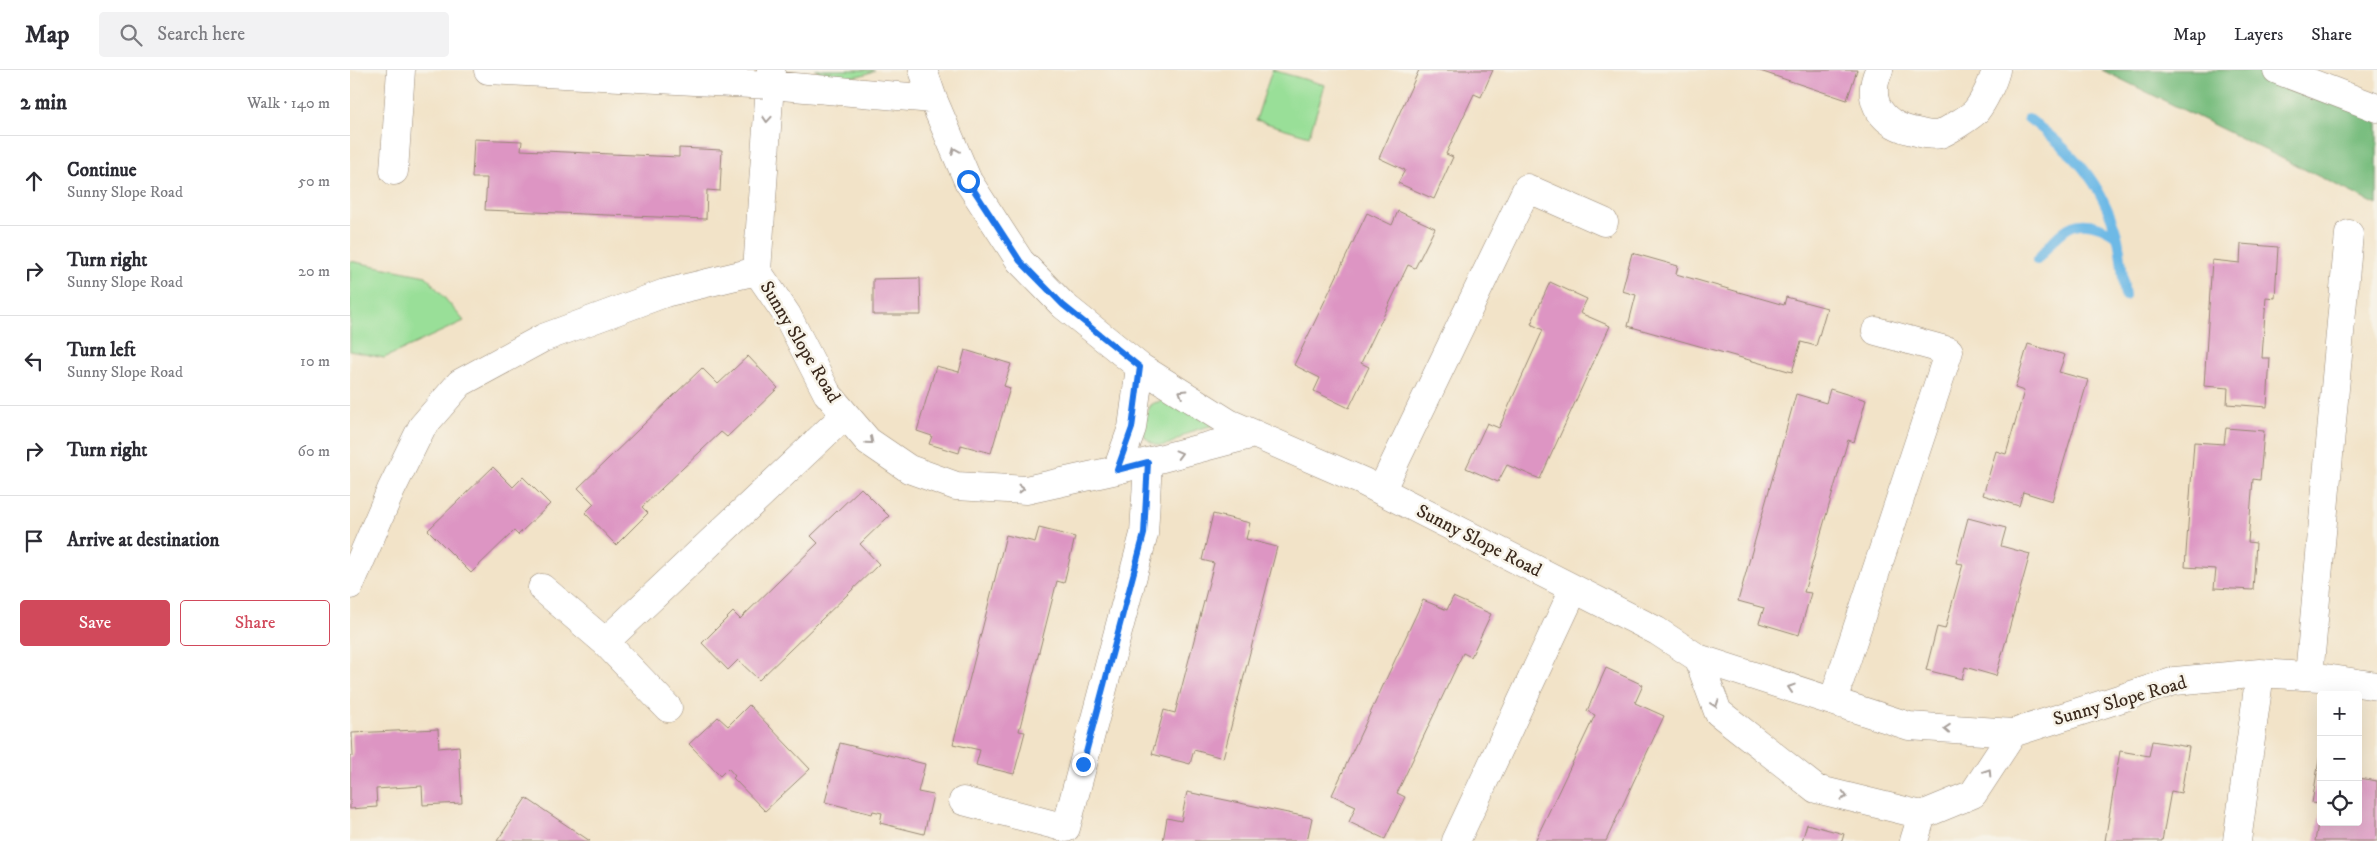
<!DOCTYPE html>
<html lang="en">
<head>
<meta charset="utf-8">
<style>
	:root { --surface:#fff; --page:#f2f2f3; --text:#2b2b33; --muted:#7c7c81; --line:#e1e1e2; --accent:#d1495b }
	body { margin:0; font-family:"IM FELL DW Pica",serif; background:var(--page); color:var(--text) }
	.controls { position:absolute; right:15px; bottom:15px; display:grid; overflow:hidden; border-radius:5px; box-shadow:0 5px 20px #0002 }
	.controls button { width:45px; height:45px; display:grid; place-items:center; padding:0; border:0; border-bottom:1px solid var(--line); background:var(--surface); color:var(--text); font:25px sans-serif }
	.stop { position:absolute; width:15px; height:15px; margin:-11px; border:4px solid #1a73e8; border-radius:50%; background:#fff }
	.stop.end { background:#1a73e8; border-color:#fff; box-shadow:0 1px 5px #0008 }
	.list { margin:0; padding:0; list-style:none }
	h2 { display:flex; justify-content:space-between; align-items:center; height:65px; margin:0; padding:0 20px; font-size:21px }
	h2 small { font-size:16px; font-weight:400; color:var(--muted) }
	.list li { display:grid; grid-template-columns:32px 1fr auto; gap:15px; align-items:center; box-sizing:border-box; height:90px; padding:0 20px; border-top:1px solid var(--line) }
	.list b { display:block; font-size:19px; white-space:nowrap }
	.list p { margin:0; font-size:16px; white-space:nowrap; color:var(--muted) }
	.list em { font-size:16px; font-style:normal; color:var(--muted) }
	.actions { display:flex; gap:10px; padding:15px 20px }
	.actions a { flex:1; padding:11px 0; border:1px solid var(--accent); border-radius:5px; text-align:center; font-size:18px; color:var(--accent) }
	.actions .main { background:var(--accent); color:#fff }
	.icon { flex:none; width:28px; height:28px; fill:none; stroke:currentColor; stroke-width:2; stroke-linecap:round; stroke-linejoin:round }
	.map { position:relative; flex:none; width:2027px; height:771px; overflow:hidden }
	header { display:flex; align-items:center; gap:30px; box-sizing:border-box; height:70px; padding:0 25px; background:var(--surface); border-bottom:1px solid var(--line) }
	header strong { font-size:24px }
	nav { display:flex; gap:28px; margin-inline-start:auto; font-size:18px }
	.search { width:350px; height:45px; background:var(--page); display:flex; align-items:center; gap:12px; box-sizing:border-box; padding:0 18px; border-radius:5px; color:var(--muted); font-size:19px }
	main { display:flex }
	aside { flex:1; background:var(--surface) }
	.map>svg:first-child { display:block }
	.green { fill:#99df98; stroke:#6a845b }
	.forest { fill:#7abe80; stroke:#5a744f }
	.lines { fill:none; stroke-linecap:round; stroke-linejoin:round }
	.stream { stroke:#6db9e6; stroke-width:10 }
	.building { fill:#dd95c3 }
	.minor-casing { stroke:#968673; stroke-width:29 }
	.minor { stroke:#fff; stroke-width:28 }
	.oneway { stroke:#a79f9a }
	.route { stroke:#1a73e8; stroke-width:6 }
	.labels { text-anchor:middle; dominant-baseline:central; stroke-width:5; stroke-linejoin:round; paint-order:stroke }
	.street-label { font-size:19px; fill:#3b2a1e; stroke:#f7f3e8 }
</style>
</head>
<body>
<header>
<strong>Map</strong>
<div class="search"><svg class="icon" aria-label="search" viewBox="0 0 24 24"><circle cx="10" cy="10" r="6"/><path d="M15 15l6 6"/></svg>Search here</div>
<nav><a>Map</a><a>Layers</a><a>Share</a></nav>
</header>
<main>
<aside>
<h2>2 min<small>Walk · 140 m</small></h2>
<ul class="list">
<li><svg class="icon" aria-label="ahead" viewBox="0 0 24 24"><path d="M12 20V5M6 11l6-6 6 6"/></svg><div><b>Continue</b><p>Sunny Slope Road</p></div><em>50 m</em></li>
<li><svg class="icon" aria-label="right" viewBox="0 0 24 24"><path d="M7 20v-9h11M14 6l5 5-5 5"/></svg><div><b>Turn right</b><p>Sunny Slope Road</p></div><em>20 m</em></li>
<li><svg class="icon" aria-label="left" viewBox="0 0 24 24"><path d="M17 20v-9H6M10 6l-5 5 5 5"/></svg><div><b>Turn left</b><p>Sunny Slope Road</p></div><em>10 m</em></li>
<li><svg class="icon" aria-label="right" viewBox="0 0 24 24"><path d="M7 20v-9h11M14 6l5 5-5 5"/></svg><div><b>Turn right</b></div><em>60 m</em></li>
<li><svg class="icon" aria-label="arrive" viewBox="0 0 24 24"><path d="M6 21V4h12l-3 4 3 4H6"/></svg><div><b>Arrive at destination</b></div></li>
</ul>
<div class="actions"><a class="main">Save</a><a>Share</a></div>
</aside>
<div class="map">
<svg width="2027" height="771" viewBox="0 0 2027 771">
	<rect width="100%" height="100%" fill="#f7f3e8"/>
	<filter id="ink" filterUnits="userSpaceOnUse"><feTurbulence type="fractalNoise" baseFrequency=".02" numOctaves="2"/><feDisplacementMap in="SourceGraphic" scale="10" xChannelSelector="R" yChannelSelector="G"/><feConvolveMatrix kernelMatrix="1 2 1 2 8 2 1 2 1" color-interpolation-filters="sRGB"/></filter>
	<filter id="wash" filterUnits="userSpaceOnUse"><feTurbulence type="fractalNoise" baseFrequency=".0096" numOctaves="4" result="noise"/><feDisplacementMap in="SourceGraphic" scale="20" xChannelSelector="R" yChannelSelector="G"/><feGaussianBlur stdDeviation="1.12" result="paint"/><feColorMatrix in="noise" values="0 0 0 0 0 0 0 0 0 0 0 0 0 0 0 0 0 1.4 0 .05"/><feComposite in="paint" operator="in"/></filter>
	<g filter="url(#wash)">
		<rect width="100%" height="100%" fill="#f2e3c8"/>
		<path class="green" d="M465,0H525C508,9 482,10 465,0Z
			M922,0L975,15L959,66L906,50Z
			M0,191L76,206L114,251L34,288L0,281Z
			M814,330L818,331L865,355C857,357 849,358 841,362C824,370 813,385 795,367L792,356L801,334Z"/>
		<path class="forest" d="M1752,0H1936L2027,38V135Z"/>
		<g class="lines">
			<path class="stream" d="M1678,48C1723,82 1750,109 1767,165C1772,184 1772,206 1775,226
				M1687,190C1713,158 1727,140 1767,166"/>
		</g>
		<g id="blocks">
			<path class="building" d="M1069,0H1143L1131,27L1124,24L1096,84L1103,87L1084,129L1048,113L1055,100L1029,88Z
				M1407,0H1507L1497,30Z
				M124,69L172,71L171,80L329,87V78L372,80L370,121L357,120L356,149L135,140L137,108H122Z
				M1048,141L1085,158L1065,198L1058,195L1011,293L1019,297L999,338L964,321L970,308L944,295L1017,143L1042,155Z
				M1891,174L1928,177L1925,228L1916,227L1912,288H1920L1917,337L1877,334L1878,318L1854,316L1862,190L1890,193Z
				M1282,183L1328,196L1326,204L1434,235L1436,227L1477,238L1466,276L1451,272L1442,302L1278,256L1286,225L1272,221Z
				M570,208L571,245H523V209Z
				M1200,212L1237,229L1230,243L1260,256L1190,409L1157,395L1148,412L1116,398L1137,353L1149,358L1193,260L1181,254Z
				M1678,274L1715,285L1709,302L1738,310L1702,431L1673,422L1669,436L1633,425L1646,381L1656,384L1674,321L1665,318Z
				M615,280L661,294L654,316L660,318L641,383L611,375L609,383L579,374L582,366L567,361L586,296L609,302Z
				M398,286L428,318L377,367L371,362L292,437L298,443L266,475L235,443L244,434L228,418L352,298L368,314Z
				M1480,319L1516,330L1504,372L1498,370L1454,522L1461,523L1449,565L1409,553L1414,538L1388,531L1446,324L1476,333Z
				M1876,358L1914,361L1910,410L1903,409L1898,472L1906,473L1903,520L1864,518L1866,499L1835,497L1844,372L1874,374Z
				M143,397L163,417L173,407L200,434L168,465L164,461L121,503L78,460Z
				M511,418L539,446L510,474L529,494L409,610L388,590L378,600L352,573L383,542L390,549L468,473L461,466Z
				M863,444L900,453L896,469L927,477L873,688L844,680L840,694L802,684L814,640L825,643L864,493L852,490Z
				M1618,448L1656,458L1651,476L1680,484L1646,606L1615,597L1612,609L1576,600L1587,557L1595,559L1613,494L1606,493Z
				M689,458L725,467L714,513L707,511L669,661L675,662L664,704L626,695L630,680L603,674L656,465L685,472Z
				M1103,527L1141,544L1121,587L1113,583L1047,723L1055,727L1035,769L999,752L1006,736L982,725L1073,530L1097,540Z
				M1256,598L1293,615L1285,633L1314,646L1256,771H1185L1245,645L1237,641Z
				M399,635L460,699L415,741L383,708L385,706L378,698L370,706L339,674L368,647L378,656Z
				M88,659L89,678L109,676L112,733L73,735L72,716L26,719L27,737L0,739V686H3L2,663Z
				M1802,671L1839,677L1831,723L1821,721L1812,771H1755L1770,681L1799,686Z
				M490,673L575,694L568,722L583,725L574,764L530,753L532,743L523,741L522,744L475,732Z
				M1970,684H1971V734L1962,733Z
				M2008,708L2027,711V771H1965L1970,743L1971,752H2008Z
				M837,722L962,748L957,771H813L817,748L831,751Z
				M176,728L240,771H147Z
				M1457,754L1494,764L1492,771H1452Z"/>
		</g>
	</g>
	<g filter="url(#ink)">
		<use href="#blocks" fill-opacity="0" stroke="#968673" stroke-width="1"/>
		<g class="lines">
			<g class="minor-casing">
				<path id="minor" d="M138,0L420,15L583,29
					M421,0L407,201L437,245L477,323L518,371L559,399L606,416L676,420L767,400L904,364
					M573,0L583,29L618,111L670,191L713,235L790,297L879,353L1012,411L1307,561L1348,588L1559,656L1663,663L1825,611L1910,603L1969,607L2027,616
					M1529,0C1514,33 1534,56 1567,62C1574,64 1583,66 1590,64C1596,62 1622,46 1626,41C1634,31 1643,12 1646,0
					M1927,0L2027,38
					M44,101L51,0
					M767,400L782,358L790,297
					M1031,421L1177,118L1254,152
					M0,515L41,420L72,357L110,313L193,268L315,223L407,201
					M192,518L255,572L495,345
					M255,572L318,638
					M1348,588L1368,642L1466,719L1572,745L1623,724L1663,663
					M1959,606L1999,164
					M1483,631L1599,281L1526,261
					M613,731L716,758L794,464L798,392
					M1106,771L1224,519
					M1564,771L1572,745
					M1887,771L1910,603"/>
			</g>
			<use href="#minor" class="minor"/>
		</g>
		<defs><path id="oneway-chevron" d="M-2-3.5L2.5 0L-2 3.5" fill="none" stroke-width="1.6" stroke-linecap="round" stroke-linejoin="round" transform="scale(1.25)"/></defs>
		<g class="oneway">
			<use href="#oneway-chevron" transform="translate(417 49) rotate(94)"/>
			<use href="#oneway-chevron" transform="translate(605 81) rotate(-113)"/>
			<use href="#oneway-chevron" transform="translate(832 323) rotate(-148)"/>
			<use href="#oneway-chevron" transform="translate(520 371) rotate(40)"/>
			<use href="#oneway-chevron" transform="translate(829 384) rotate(-15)"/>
			<use href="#oneway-chevron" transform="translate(671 419)"/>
			<use href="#oneway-chevron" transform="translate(1441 618) rotate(-162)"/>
			<use href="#oneway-chevron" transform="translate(1365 634) rotate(70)"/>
			<use href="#oneway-chevron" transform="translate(1597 659) rotate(-176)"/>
			<use href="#oneway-chevron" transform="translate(1638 702) rotate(-57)"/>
			<use href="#oneway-chevron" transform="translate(1494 726) rotate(14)"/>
		</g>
	</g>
	<g class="lines" filter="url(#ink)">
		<path class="route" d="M618,111L670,191L713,235L790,297L782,358L767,400L798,392L794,464L733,694"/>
	</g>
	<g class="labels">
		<g class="street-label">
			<text transform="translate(450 272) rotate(59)">Sunny Slope Road</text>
			<text transform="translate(1129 471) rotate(27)">Sunny Slope Road</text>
			<text transform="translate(1770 631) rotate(-16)">Sunny Slope Road</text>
		</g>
	</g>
</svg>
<div class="controls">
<button>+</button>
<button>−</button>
<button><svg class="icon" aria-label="locate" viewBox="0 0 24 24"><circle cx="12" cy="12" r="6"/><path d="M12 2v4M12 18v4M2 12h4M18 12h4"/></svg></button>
</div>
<div class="stop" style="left:618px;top:111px"></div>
<div class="stop end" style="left:733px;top:694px"></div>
</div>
</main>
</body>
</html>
